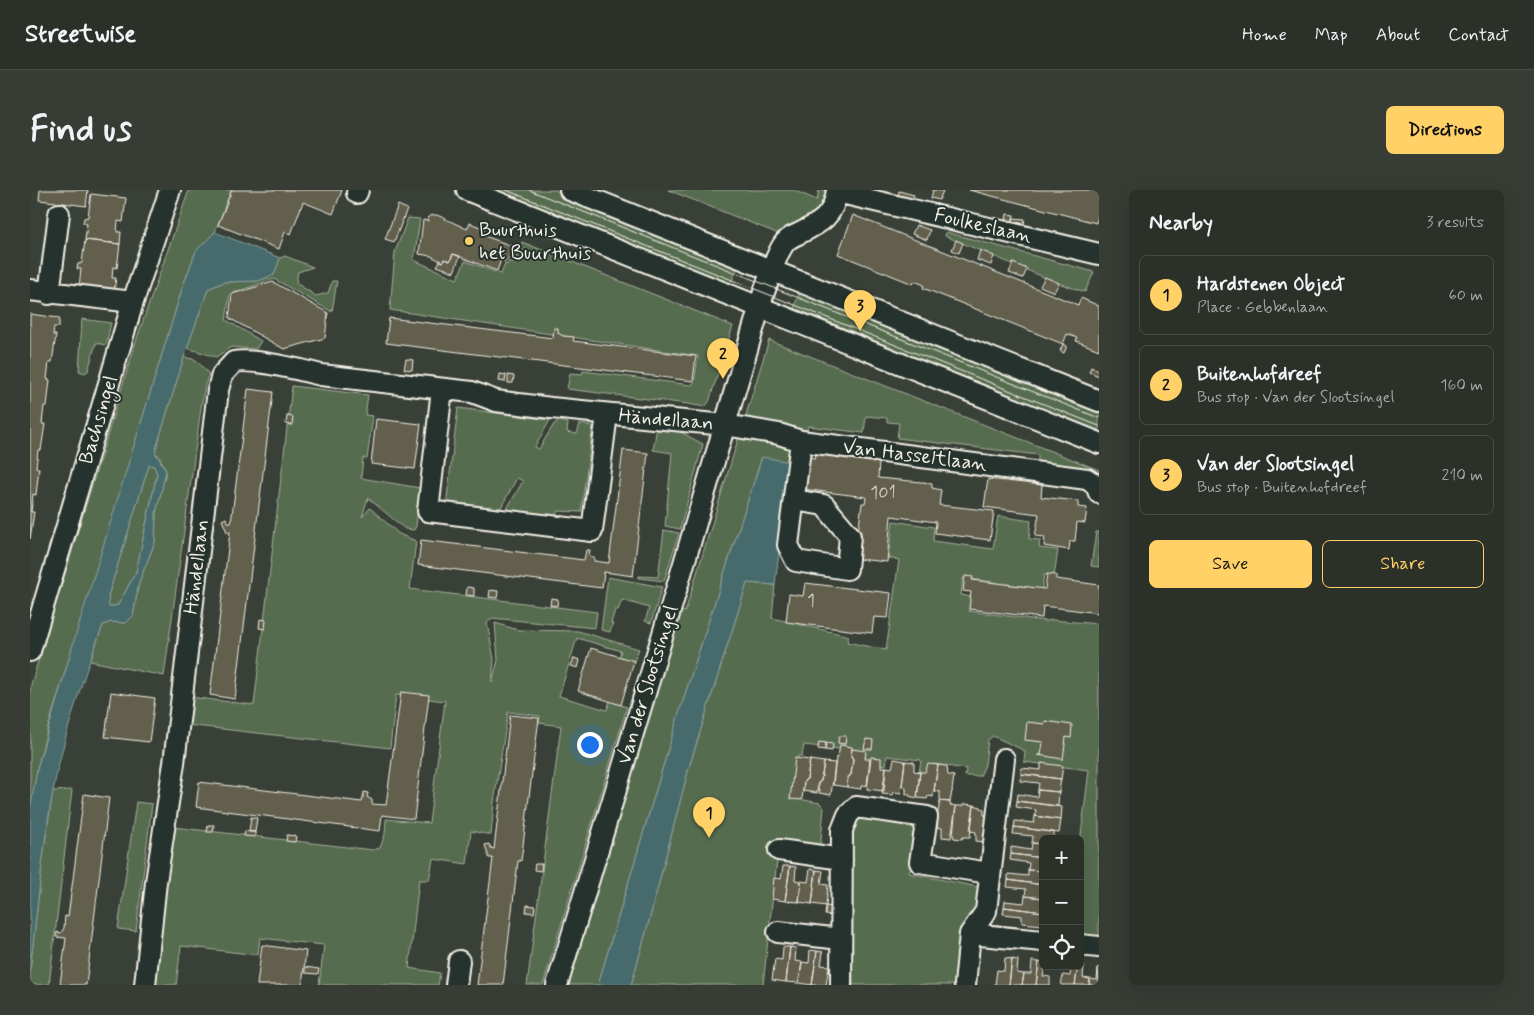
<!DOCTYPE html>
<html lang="en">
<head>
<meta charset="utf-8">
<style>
	:root { --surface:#2b3029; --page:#373c35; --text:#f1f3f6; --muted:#a6a9a8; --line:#474b46; --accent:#ffd166 }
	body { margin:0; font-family:Mynerve,sans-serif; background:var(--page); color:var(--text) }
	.controls { position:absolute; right:15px; bottom:15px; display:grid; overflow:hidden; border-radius:8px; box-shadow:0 5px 20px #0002 }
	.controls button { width:45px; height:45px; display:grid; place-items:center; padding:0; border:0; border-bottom:1px solid var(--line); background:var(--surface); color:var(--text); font:25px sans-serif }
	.you { position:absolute; left:559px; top:554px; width:18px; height:18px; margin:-12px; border:4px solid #fff; border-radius:50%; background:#1a73e8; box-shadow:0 0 0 8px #1a73e833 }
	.badge { display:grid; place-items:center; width:32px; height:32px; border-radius:50%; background:var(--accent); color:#111; font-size:16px; font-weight:700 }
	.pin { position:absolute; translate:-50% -41px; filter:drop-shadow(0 1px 2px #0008) }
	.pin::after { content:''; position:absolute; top:26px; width:18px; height:15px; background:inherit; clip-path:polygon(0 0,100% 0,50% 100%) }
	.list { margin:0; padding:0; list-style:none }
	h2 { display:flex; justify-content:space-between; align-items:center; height:65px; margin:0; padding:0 20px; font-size:21px }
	h2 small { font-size:16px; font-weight:400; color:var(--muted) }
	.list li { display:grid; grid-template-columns:32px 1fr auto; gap:15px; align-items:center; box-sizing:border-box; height:80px; margin:0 10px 10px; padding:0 10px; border:1px solid var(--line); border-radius:8px }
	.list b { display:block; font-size:19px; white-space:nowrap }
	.list p { margin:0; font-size:16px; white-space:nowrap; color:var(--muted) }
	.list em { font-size:16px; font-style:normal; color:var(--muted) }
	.actions { display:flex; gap:10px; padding:15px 20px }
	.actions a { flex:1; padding:11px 0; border:1px solid var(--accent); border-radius:8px; text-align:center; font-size:18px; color:var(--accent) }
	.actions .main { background:var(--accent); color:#111 }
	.icon { flex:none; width:28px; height:28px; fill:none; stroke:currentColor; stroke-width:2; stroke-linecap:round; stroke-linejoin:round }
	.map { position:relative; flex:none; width:1069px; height:795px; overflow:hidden; border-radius:8px }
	header { display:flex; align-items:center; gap:30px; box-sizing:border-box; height:70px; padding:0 25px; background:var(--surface); border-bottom:1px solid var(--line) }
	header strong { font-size:24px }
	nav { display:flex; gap:28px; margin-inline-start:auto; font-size:18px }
	.intro { display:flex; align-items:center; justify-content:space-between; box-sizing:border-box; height:120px; padding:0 30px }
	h1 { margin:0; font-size:35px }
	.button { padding:12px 22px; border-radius:8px; background:var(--accent); color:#111; font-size:18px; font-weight:700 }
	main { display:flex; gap:30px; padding:0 30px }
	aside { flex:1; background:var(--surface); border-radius:8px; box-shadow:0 5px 20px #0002 }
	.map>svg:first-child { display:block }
	.green { fill:#576c50; stroke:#a6ae9c }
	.water { fill:#476b6c; stroke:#8ca19e; fill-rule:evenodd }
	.building { fill:#645e4d; stroke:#f4f1e8 }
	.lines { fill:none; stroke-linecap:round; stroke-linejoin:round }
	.minor-casing { stroke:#f4f1e8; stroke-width:24 }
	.minor { stroke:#26332d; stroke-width:20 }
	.tram { stroke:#f4f1e8; stroke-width:1 }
	.poi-dot { fill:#ffd166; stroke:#26332d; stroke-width:2 }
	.labels { text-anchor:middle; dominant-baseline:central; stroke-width:4; stroke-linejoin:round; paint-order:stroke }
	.number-label { font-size:18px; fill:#d0ccc1 }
	.street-label { font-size:20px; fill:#f4f1e8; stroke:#26332d }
	.poi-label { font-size:20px; fill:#f4f1e8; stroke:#26332d; text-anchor:start }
</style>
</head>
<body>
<header>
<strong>Streetwise</strong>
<nav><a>Home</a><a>Map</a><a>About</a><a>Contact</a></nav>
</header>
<div class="intro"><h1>Find us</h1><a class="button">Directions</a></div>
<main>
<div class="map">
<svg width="1069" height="795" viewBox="0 0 1069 795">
	<rect width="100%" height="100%" fill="#394037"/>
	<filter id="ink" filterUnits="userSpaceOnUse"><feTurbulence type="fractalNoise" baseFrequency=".02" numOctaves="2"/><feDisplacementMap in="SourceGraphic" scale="10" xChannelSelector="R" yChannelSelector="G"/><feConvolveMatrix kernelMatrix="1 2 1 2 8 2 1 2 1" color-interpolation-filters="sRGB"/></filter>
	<g filter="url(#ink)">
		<path class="green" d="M159,0H201L185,42L166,61L153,96L17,541L8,575L0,620V498L108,145Z
			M450,0H525L636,45L634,50L707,79L700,95Z
			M638,0H763L787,10L789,0H801L792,21L754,46Z
			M378,28L390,29L384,70L427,89L435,71L471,84L475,74L477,75L479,71L484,73L492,52L703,136L679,212L675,217L658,214L537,199L540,183L552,184L553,181L661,195L664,193L668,166L360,120L365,62Z
			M916,42L1064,82L1055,102L1028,93L915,46Z
			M255,66L283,77L268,82L266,93L286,106L298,103L302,91H307L302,122L244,89L200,104L196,130L231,151L226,159L201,157L186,167L157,158L178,99L194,92L228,91L244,85L250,68Z
			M770,101L1069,215V246L835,153L837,147L764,118Z
			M52,129L81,133L76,155L66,153L58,181L55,183L49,181Z
			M739,150L1069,280V291L1008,275V265L867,248L869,233L857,232V228L836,226L834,243L778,236L777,240L714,231Z
			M154,167L166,170L179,184L175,195L171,218L134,486L60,471L73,435L81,432L96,433L103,426L109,392L125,352L126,323L136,281L129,266L125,262Z
			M262,196L338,205L335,225L343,226L337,269L333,268L331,288L390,298L386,336L384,340L375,339L338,308L332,327L340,318L369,344L386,351L380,399L567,422L565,438L462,428L457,433L464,469L462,492L468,470L465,433L488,440L548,441L609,459L604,471L589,467L591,461L547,448L529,506L577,520L580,511L597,517L513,795H497L531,536L509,533L510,526L478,522L464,612L461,645L441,641L437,674L403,669L399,690H389L379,778L410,783L408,795H289L294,755L230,748L228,765L151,756L146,795H127L126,791L128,762L143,637L343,660L350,658L355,644L356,629L399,633L415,511L366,505L360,558L156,535L160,507L224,515Z
			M428,218L520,230L505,257L509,259L524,234L529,231L538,233L537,242L547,244L550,234L563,236L551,322L527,321L526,328L475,322L493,291L487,288L469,321L416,316Z
			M627,237H641L673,254L650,339L635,336L642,263L623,260Z
			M710,243L757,252L766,262L753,361L749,360L732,267L649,523L568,795H535L648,420L655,422Z
			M119,275L124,276L127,283L106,382L88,415L78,417V406Z
			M968,326L1001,331L999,349L1010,350L1009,358L1028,360L1024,386L1014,385L1012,399L933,388L931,405L941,407L939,421L1016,431L1022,430L1069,434V755L1050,753V653L1059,580L994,572L995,561L963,546L958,550L955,575L950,586H935L936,579L904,574L902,584L889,583L891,570L857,566L856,575L835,572L836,562L774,555L772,566H768L763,608L790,613L794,618L790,660L749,656L743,704L733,795H601L616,742L659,577L717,393L745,395L742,428L819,446L817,452L856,460L869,370L858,368L863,331L904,337L903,351L963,359Z
			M634,340L649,343L634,391L609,388V386L628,387Z
			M1066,342H1069V377L1061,376Z
			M578,387L632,397L621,433L615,431L619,418L592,410L588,420H585L581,433L583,434L580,442L571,440Z
			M42,600L19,795H0V780L12,674L22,606L23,601Z
			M106,612L122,614L106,741L88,739Z
			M826,627L886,638L883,674L879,683L953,698L949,725H938L928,795H823L820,637Z"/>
		<path class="water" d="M185,42L250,68L244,85L228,91L194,92L178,99L154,167L125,262L136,281L126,323L125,352L109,392L103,426L96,433L81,432L73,435C52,490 33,548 22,606C12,664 7,722 0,780V620L8,575L44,451L153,96L166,61ZM119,275L124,276L127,284L106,382L88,415L79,417L78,406Z
			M732,267L760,272L745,395L717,393L659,577L616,742L601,795H568L649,523Z"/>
		<path class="building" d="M10,0H58L56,16L33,13L32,16H25L26,12L9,10Z
			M202,0H312L303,24L273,12L261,44L255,42L249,59L188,35Z
			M903,0L913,1L909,10L901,8Z
			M939,0H1069V23L1066,33Z
			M869,1L884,5L883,10L868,6Z
			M61,4L96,8L93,32L88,31L87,42H91L90,54L55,50L57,34L53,33L54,28L58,27Z
			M368,15L377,19L364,52L355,49Z
			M977,24L984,25L983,31L976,29Z
			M407,25L437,39L440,33L455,39L452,45L485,57L480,68H478L476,72L471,70L467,81L423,64L420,71L414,69L413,72L401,66L389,64L393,30L398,31L399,26Z
			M823,25L1048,115L1051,108L1069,116V160L1046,151L1047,148L1037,144L1033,154L893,98L894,95L885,91L883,94L808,64Z
			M983,28L995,29L994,34L983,31Z
			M886,35L900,40L897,50L882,44Z
			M55,50L90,54L87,78L83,77L82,88H86L84,101L49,97L51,79H47L48,74L52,73Z
			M926,50L933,53L929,63L922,60Z
			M950,60L964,66L961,75L947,70Z
			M423,64L430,66L424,82L407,76L410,71L413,72L414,69L420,71Z
			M983,73L997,79L993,88L979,83Z
			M1015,87L1029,93L1024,102L1010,96Z
			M243,92L298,123L295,148L254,159L199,128L202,104Z
			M0,124L29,128V137H24L23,145H26L22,172H19L17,189L20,190L17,216H14L12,234H15L11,260H8L6,278H9L6,305L3,304L1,322H4L0,349Z
			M359,128L523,148L524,138H528V143L533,146L544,147L543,151L666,166L663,191L356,153Z
			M1033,154L1037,156L1034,163L1030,161Z
			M376,169L383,170L382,180L374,179Z
			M1061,177L1069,181V186L1059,182Z
			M470,184L476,185L475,192L469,191Z
			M478,185L484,186L483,193H478Z
			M218,199L243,202L205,509L180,505L200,342H197L192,330L196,328L198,332L201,333Z
			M257,226L263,227L262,235L256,234Z
			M346,229L391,234L385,279L341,274Z
			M593,260L618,263L603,386L574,382L572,398L388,375L391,350L554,370L556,360H560L559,365L564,368V371L579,373Z
			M786,263L849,271L848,288L902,293V298L911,300L909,315L964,321L960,350L905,343L906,332L861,326L857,372L828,369L826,359L832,313H835L836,307L772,299L776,267L785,268Z
			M958,289L1012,295L1011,307L1048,311V317L1057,318L1055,333L1047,332L1045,351H1040L1039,360L1014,356L1015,347L1005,346L1009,324L954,317Z
			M1017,384L1026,385V389L1069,395V423L1013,416L1012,428L939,419L941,402L933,401L935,386L943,387L942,390L1015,399Z
			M775,393L861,403L858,428L844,427L842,443L756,432L759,404L773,406Z
			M437,397L444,398V406L436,405Z
			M460,400L468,401L467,408L459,407Z
			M521,408L528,409L527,416L520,415Z
			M230,429L236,430L235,439L229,438Z
			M561,458L604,471L591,515L548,501Z
			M544,468L550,470L548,478L541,476Z
			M81,502L125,508L119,552L75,547Z
			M371,502L399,505L384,629L352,625L350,641L166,617L169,592L332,612L334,602L338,603L337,607L342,610V614L356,615Z
			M480,525L509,528L491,671H488L473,795H447L463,668H459L455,655L459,654L461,658L464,659Z
			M1015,531L1042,535L1041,548L1036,547L1033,569L1008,565H1011L1013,552L995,550L997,532L1015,534Z
			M809,546H816L815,554L808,553Z
			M836,549L843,550L842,559H834Z
			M789,552L796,553L795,560L788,559Z
			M796,553L803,554L802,561L795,560Z
			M810,555L822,557L821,566L823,569L821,585L818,587L817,597L803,595L806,567H808Z
			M822,559L836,561L835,569H840L837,595L831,596V599L817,597L818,587L821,585L823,569L821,566Z
			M841,567L851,568V577H856L854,601L837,599Z
			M765,568L780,570L777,589L774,591L772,610L760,609Z
			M864,569L875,571L871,603L863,602V605L852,604L856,577L862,578Z
			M780,570L794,572L791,591L788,593L787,603L773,601L774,591L777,589Z
			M875,571L884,572V581L890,582L887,608L879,606V604H876V598L872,597Z
			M794,572L805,573L801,605L789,603L790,600H788V593L791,591Z
			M1011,573L1033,576L1031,589L991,584V578L1011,580Z
			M898,574L908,575L903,607L898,606L897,609L887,608L890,582H895Z
			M908,575L917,576L918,585L924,586L922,600L923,601H922L920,612L910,611V602L904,601Z
			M991,584L1031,589L1029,602L1008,600L1009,593L990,591Z
			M1008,600L1029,602L1028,616L987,611L988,604L1007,607Z
			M54,604L79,608L56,795H30L36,748L26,747L27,742L31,743L34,738L35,726L38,727Z
			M910,611L920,612V615L926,616L921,648L912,647V638L907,637L908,623L907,622H908Z
			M987,611L1032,617L1031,630L1005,626L1006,620L986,617Z
			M934,614L944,615L940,647H933L932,649L924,648L923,645L926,616H933Z
			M944,615L951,617V618L954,619V625L959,626L954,652L946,651V642L940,641Z
			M1005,626L1031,630L1029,643L984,637L985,631L1004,633Z
			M221,627L227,628L225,642H219Z
			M178,635H184L183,642H177Z
			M984,637L1024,642V649H1013V654L1002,653L1003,646L983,644Z
			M215,641L225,642V647L214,646Z
			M257,645L266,646L265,652L256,651Z
			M1002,653L1013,654V668L981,664V657L1001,660Z
			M981,664L1013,668V681L998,680L999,673L980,670Z
			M505,674H512L511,681L504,680Z
			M753,676H760L755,711L742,709L744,688L751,689Z
			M760,676L766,677L765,690L771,691L769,712L755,711Z
			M780,679L786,680L782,714L769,712L771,691L778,692Z
			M786,680L793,681L791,694L798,695L796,716L782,714Z
			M998,680L1013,681V695L978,690V684L998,686Z
			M978,690L1013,695V708L995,706L996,699L977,697Z
			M995,706L1013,708V722L974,717L975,711L994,713Z
			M497,715L505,716L504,723L496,722Z
			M796,716L803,717L802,726L795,725Z
			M974,717L1013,722V735L992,733V726L973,724Z
			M232,755L276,761L272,795H227Z
			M753,757H760L756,792L742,790L745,769L752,770Z
			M760,757L766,758L765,771L772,772L769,793L756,792Z
			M780,760L787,761L782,795L769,793L772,772L779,773Z
			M787,761L793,762L791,775L799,776L796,795H782Z
			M975,768L982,769L979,795H965L967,780L974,781Z
			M982,769L988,770L987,783L994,784L992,795H979Z
			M1002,771L1009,772L1006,795H992L994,784H1001Z
			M1009,772L1013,773V776H1015L1013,786L1020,787V795H1006Z
			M1050,774L1054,775L1053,788L1060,789L1059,795H1045L1048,776H1050Z
			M1041,776H1048L1045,795H1031L1033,785L1040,786Z
			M275,777L289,779L288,784L275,783Z
			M1068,777L1069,795H1059L1060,789L1067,790Z"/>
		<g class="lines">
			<g class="minor-casing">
				<path id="minor" d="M437,0L1069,253
					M540,0L1069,211
					M807,2L1069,64
					M327,3L328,0
					M0,100L103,112
					M19,104L29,24
					M412,199L398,321L562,341L577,224
					M764,310L794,315L820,346L817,379L766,371L758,355L771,251
					M0,461L103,112L140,0
					M749,660L812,669
					M748,742L811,749
					M940,744L1013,751
					M1050,755L1069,757
					M115,795L126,692L144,573L188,200L192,185L204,172C221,168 272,180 291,185L442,202L466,211L521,218L695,235L749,244L771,251L1057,289L1066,295L1069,303
					M426,795L429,771
					M527,795L642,414L734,102C740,87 744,69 753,55C756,50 763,46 768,44C791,33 804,26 807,0
					M811,795L812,640L818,625L826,617L897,627L890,672L959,683
					M935,795L940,744L956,721L974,569"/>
			</g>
			<use href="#minor" class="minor"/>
			<path class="tram" d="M476,0L1069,236
				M499,0L1069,228"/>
		</g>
	</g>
	<circle class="poi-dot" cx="439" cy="51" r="5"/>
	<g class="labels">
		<g class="number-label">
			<text x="853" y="303">101</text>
			<text x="781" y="411">1</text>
		</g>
		<g class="street-label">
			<text transform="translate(953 36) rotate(13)">Foulkeslaan</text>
			<text transform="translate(69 230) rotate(-73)">Bachsingel</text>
			<text transform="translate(636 230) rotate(5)">Händellaan</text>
			<text transform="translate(885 266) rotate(7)">Van Hasseltlaan</text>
			<text transform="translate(167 377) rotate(-83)">Händellaan</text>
			<text transform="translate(618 495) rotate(-73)">Van der Slootsingel</text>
		</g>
		<g class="poi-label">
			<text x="449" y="40">Buurthuis<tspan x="449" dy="23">het Buurthuis</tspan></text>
		</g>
	</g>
</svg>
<div class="controls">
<button>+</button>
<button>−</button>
<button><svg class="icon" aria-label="locate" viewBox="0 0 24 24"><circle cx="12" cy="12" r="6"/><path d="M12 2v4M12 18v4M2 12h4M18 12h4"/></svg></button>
</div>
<div class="you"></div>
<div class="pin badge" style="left:679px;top:648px">1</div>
<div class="pin badge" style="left:693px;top:189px">2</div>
<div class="pin badge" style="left:830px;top:141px">3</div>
</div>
<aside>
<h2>Nearby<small>3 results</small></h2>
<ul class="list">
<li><span class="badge">1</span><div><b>Hardstenen Object</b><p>Place · Gebbenlaan</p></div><em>60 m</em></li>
<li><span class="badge">2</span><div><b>Buitenhofdreef</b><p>Bus stop · Van der Slootsingel</p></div><em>160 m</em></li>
<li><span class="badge">3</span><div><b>Van der Slootsingel</b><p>Bus stop · Buitenhofdreef</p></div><em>210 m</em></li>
</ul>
<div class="actions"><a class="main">Save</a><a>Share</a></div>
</aside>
</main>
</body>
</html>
